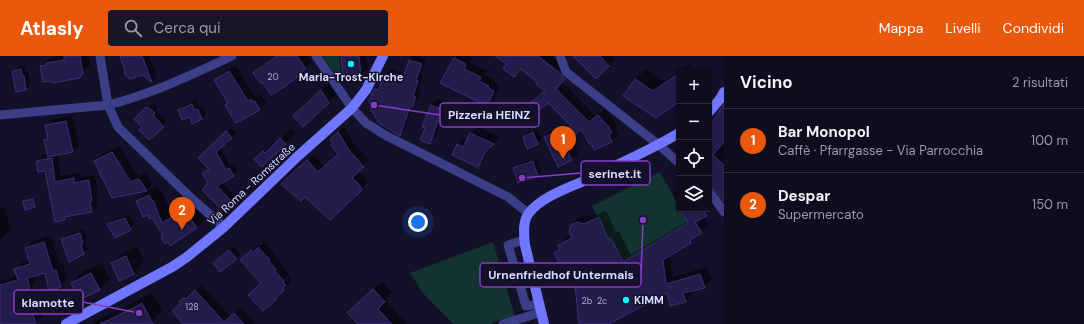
<!DOCTYPE html>
<html lang="it">
<head>
<meta charset="utf-8">
<style>
	:root { --surface:#0e0c1f; --page:#171528; --text:#f1f3f6; --muted:#9b9ba4; --line:#2e2c3d; --accent:#ea580c }
	body { margin:0; font-family:"DM Sans",sans-serif; background:var(--page); color:var(--text) }
	.controls { position:absolute; right:12px; top:12px; display:grid; overflow:hidden; border-radius:4px; box-shadow:0 1px 3px #0004 }
	.controls button { width:36px; height:36px; display:grid; place-items:center; padding:0; border:0; border-bottom:1px solid var(--line); background:var(--surface); color:var(--text); font:20px sans-serif }
	.you { position:absolute; left:418px; top:166px; width:14px; height:14px; margin:-10px; border:3px solid #fff; border-radius:50%; background:#1a73e8; box-shadow:0 0 0 6px #1a73e833 }
	.badge { display:grid; place-items:center; width:26px; height:26px; border-radius:50%; background:var(--accent); color:#fff; font-size:13px; font-weight:700 }
	.pin { position:absolute; translate:-50% -33px; filter:drop-shadow(0 1px 2px #0008) }
	.pin::after { content:''; position:absolute; top:21px; width:14px; height:12px; background:inherit; clip-path:polygon(0 0,100% 0,50% 100%) }
	.list { margin:0; padding:0; list-style:none }
	h2 { display:flex; justify-content:space-between; align-items:center; height:52px; margin:0; padding:0 16px; font-size:17px }
	h2 small { font-size:13px; font-weight:400; color:var(--muted) }
	.list li { display:grid; grid-template-columns:26px 1fr auto; gap:12px; align-items:center; box-sizing:border-box; height:64px; padding:0 16px; border-top:1px solid var(--line) }
	.list b { display:block; font-size:15px; white-space:nowrap }
	.list p { margin:0; font-size:13px; white-space:nowrap; color:var(--muted) }
	.list em { font-size:13px; font-style:normal; color:var(--muted) }
	.icon { flex:none; width:22px; height:22px; fill:none; stroke:currentColor; stroke-width:2; stroke-linecap:round; stroke-linejoin:round }
	.map { position:relative; flex:none; width:724px; height:268px; overflow:hidden }
	header { display:flex; align-items:center; gap:24px; box-sizing:border-box; height:56px; padding:0 20px; background:var(--accent); color:#fff }
	header strong { font-size:19px }
	nav { display:flex; gap:22px; margin-inline-start:auto; font-size:14px }
	.search { width:280px; height:36px; background:var(--page); display:flex; align-items:center; gap:10px; box-sizing:border-box; padding:0 14px; border-radius:4px; color:var(--muted); font-size:15px }
	main { display:flex }
	aside { flex:1; background:var(--surface) }
	.map>svg:first-child { display:block }
	.green { fill:#133330 }
	.shadow { fill:#0007 }
	.building { fill:#231c4a; stroke:#382f76 }
	.lines { fill:none; stroke-linecap:round; stroke-linejoin:round }
	.street { stroke:#3c3e88; stroke-width:9 }
	.secondary { stroke:#7076ff; stroke-width:10 }
	.poi-dot { fill:#05f6fe; stroke:#131029; stroke-width:1.5 }
	.labels { text-anchor:middle; dominant-baseline:central; stroke-width:3; stroke-linejoin:round; paint-order:stroke }
	.number-label { font-size:9px; fill:#adaad2 }
	.poi-label { font-size:11px; font-weight:bold; fill:#dbd9ff; stroke:#131029 }
	.street-label { font-size:11px; fill:#dbd9ff; stroke:#131029 }
	.leader { fill:none; stroke:#853dc5; stroke-width:1.5 }
	.callout-dot { fill:#853dc5; stroke:#131029; stroke-width:1.5 }
	.callout { fill:#131029; stroke:#853dc5; stroke-width:1.5 }
	.callout-label { font-size:12px; text-anchor:middle; font-weight:bold; fill:#dbd9ff }
</style>
</head>
<body>
<header>
<strong>Atlasly</strong>
<div class="search"><svg class="icon" aria-label="search" viewBox="0 0 24 24"><circle cx="10" cy="10" r="6"/><path d="M15 15l6 6"/></svg>Cerca qui</div>
<nav><a>Mappa</a><a>Livelli</a><a>Condividi</a></nav>
</header>
<main>
<div class="map">
<svg width="724" height="268" viewBox="0 0 724 268">
	<rect width="100%" height="100%" fill="#131029"/>
	<path class="green" d="M322,0H339L341,19L336,20Z
		M660,116L679,151V153H680L688,167L621,207L617,195L611,182L606,184V179L592,150Z
		M493,186L515,261L493,266L491,268H453L423,237L410,217Z"/>
	<path class="shadow" d="M55,0H89L90,9L79,21L41,10L49,3L53,2Z
		M121,0H149L157,20L152,25L142,18L126,15Z
		M276,0H308L312,6L301,17L263,25L255,17L261,11Z
		M342,0H366L368,12L361,18Z
		M412,0H421L426,3L421,18L423,19L418,34L421,35L417,45L413,48L405,73L400,78L370,45L375,33L380,28H382L386,18L391,13L405,19Z
		M457,0H468L472,2L470,7L487,15L485,19L495,24L494,26L500,29L493,43L486,49L454,3Z
		M496,0H552L571,16L562,26L596,61L605,53L614,64L617,70L615,73L618,79L612,85L595,93L582,72L570,82L578,98L571,104L545,81L551,75L570,67L548,45L528,50L546,35L538,26L521,12L514,20L507,8Z
		M575,0H612L615,3L596,22Z
		M689,8L694,15H679V45L624,40L636,23L646,13L664,25Z
		M25,9L26,16H28L30,29L26,33L16,35L13,15L17,11Z
		M236,9L255,40L258,38L260,41L261,39L266,47L260,53L236,66L229,46L215,24L222,18Z
		M332,24L339,36L328,46L304,50Z
		M438,43L462,54L458,63L452,70L442,65L436,80L430,86L426,71L424,70L431,49Z
		M196,44L199,51L202,50L206,58L202,62L193,66L190,60L179,54L183,50Z
		M153,47L158,52L156,54L167,66L149,83L143,71L135,63L151,48L152,49Z
		M724,50V144L715,131L709,127V71Z
		M72,59L79,89L72,95L58,98L61,120L80,117V121L95,119L98,138L96,140L98,149L92,155L68,160L64,163L46,114L37,105L43,99L48,98L45,85L49,81L46,69L53,63Z
		M344,71L354,88L369,104L358,115L365,122L367,127L361,133L288,122L314,99L325,111L339,98L337,77Z
		M478,71L500,82L491,89L484,104L478,110L458,89L464,82L468,84L471,77Z
		M231,72L236,77L220,92L230,110L234,108L238,115L233,119L221,126L236,141L225,151L209,128L203,117L209,112L199,102Z
		M291,73L296,77L262,110L255,103L274,85L276,87Z
		M537,73L542,83L537,87L524,81L528,76Z
		M119,90L138,120L144,117L146,118L152,128L146,134L113,140L95,106L101,99Z
		M537,102L541,115L537,120L515,112L519,108Z
		M158,130L161,136L162,135L172,159L194,144L205,163L197,172L164,178L153,161L137,145L146,136Z
		M679,131V149L673,137Z
		M34,142L36,149L34,151L24,146L26,144Z
		M709,142L721,144L703,160L709,169L691,186L670,199L673,221L707,211L712,223L704,231L692,234L693,237L685,245L667,235L608,268H580L575,227L555,197L560,192L559,189L567,181L571,179L572,169L580,161L586,159L592,161L606,155L616,176L619,175L631,199L688,165L681,153H709Z
		M4,151L11,173L0,184V152Z
		M129,158L134,168L130,173L108,168L113,164Z
		M84,173L87,183L85,185L88,193L83,197L62,183L66,179Z
		M51,180L60,208L63,207L67,223L60,230L45,216L34,219L36,225L32,229L43,260L36,266L31,268H1L0,225L18,220L16,213L23,206L30,204L26,192L33,185Z
		M264,186L275,198L274,199L282,208L281,209L289,218L279,229L280,230L289,220L292,223L289,226L290,227L281,235L282,236L263,254L262,227L247,198L258,189L259,191Z
		M137,190L144,206L134,217L119,224L112,208L122,197Z
		M234,190L240,198L236,202L218,203Z
		M102,207L110,223L99,233L72,227L82,216Z
		M382,225L392,237L385,244L407,268H359L357,249Z
		M201,229L231,261L241,252L256,268H185L181,245L190,236H194Z
		M152,237L162,255L152,265L146,268H92L94,266Z"/>
	<path class="building" d="M64,0H80L83,17L80,22L53,27L52,25L43,26L40,10L46,9V7L64,4Z
		M120,0H142L152,26L142,19L130,23L124,18L125,15Z
		M277,0H297L306,13L301,16V18L284,31L271,39L263,27L261,28L253,17Z
		M341,0H359L361,19L343,21Z
		M495,0H538L560,17L565,23L556,33L589,66L598,59L608,70L612,77L609,79L612,86L594,94L591,87L589,88L581,73L564,88L572,104L558,111L544,81L571,70L548,47L536,56L526,50L545,35L536,28L537,26L521,13L514,21L503,13L506,8Z
		M573,0H600L609,10L596,23Z
		M454,2L466,8L464,13L481,21L479,25L489,30L488,32L494,35L487,50L440,27Z
		M409,4L422,8L416,24L418,25L413,40L416,41L412,51H410L400,80L379,67L371,54L369,45L374,33L378,34L385,18L402,25Z
		M21,13L22,20H24L26,34L16,36L12,15Z
		M229,15L248,45L251,43L253,46L255,45L260,54L236,67L225,49L228,47L214,24Z
		M679,17V46L656,62L623,40L635,23L653,35Z
		M321,34L329,47L303,71L293,60Z
		M192,48L195,54L198,53L202,63L192,68L190,61L182,64L178,54Z
		M724,48V86L713,99L724,109V146L714,132L709,129V70Z
		M431,49L457,60L452,71L438,65L430,88L420,84L425,72L422,71Z
		M146,51L147,52L148,51L155,57L153,59L164,71L149,84L139,74L142,71L134,63Z
		M66,65L73,96L48,101L44,84L48,83L45,69Z
		M226,75L232,82L216,96L226,114L229,112L234,120L217,130L232,146L226,152H220L202,134L208,127L202,117L209,113L198,102Z
		M338,76L349,94L364,111L352,122L359,128L362,134L330,164L305,141L301,145L281,128L307,104L318,116L338,98L331,89L333,87L330,83Z
		M533,76L538,88L527,93L523,81Z
		M470,77L494,88L487,94L478,111L452,99L457,88L463,91Z
		M280,82L286,88L262,111L254,103L263,95L265,97Z
		M112,96L131,126L137,123L140,124L147,135L112,142L94,105Z
		M52,102L55,126L74,122V127L89,124L92,145H90L92,156L64,161L65,164L55,166L45,115L38,116L36,105Z
		M533,105L538,120L518,127L513,112Z
		M149,139L152,144H153L162,167L185,153L197,172L170,190L168,186L165,188L161,180L163,179L152,162L149,163L148,159L143,161L136,145Z
		M33,143L35,151L25,154L23,145Z
		M680,153H703L707,160L695,166L702,177L690,184L691,187L663,204L666,228L700,218L705,232L683,237L686,246L670,250L667,237L609,268H579L575,229L571,231L554,197L560,194L558,189L572,182L569,176L571,169L578,166L584,168L599,161L608,183L611,182L623,206L688,167Z
		M125,162L131,174L115,182L107,168Z
		M80,177L83,188L81,189L84,198L69,206L61,183Z
		M44,186L53,215L56,214L61,231L49,235L45,217L27,222L30,233L25,234L36,268H0V229L18,224L14,213L30,208L25,192Z
		M258,191L270,204L269,205L276,214L275,215L284,225L283,226L286,229L283,232L284,234L276,242L277,243L263,255L248,239L261,227L240,204L251,194L253,196Z
		M229,194L237,203L220,216L213,207Z
		M126,200L134,218L119,225L111,207Z
		M91,217L100,234L79,244L71,227Z
		M373,233L385,246L378,253L392,268H358L347,257Z
		M195,234L224,266L234,257L244,268H183L172,255L180,248V245L183,242H186Z
		M142,247L153,268H100L137,250Z"/>
	<g class="lines">
		<path class="street" d="M100,0L108,49L118,71L191,142L224,171
			M316,0L352,52L366,67L385,79L508,141L528,157
			M560,0L566,16L659,89L679,107
			M0,59L108,49C152,38 191,19 232,0
			M709,135L724,156
			M524,184L508,189L526,250L540,248
			M503,268L542,256"/>
		<path class="secondary" d="M709,56L720,43L724,36
			M66,268L172,211L187,201L224,171L298,100L352,52L366,34L383,0
			M544,268L525,189C524,180 522,165 529,157C540,142 567,132 584,125C616,109 649,95 679,77"/>
	</g>
	<g class="poi-dot">
		<circle cx="351" cy="8" r="4"/>
		<circle cx="626" cy="244" r="4"/>
	</g>
	<g class="labels">
		<g class="number-label">
			<text x="273" y="21">20</text>
			<text x="587" y="245">2b</text>
			<text x="602" y="245">2c</text>
			<text x="192" y="251">128</text>
		</g>
		<g class="poi-label">
			<text x="351" y="21">Maria-Trost-Kirche</text>
			<text x="634" y="244" text-anchor="start">KIMM</text>
		</g>
		<g class="street-label">
			<text transform="translate(251 128) rotate(-43)">Via Roma - Romstraße</text>
		</g>
	</g>
	<path class="leader" d="M374 49L440 59M522 122L581 117M643 164L641 219M139 257L83 246"/>
	<g class="callout-dot">
		<circle cx="374" cy="49" r="4"/>
		<circle cx="522" cy="122" r="4"/>
		<circle cx="643" cy="164" r="4"/>
		<circle cx="139" cy="257" r="4"/>
	</g>
	<g class="callout">
		<rect x="440" y="47" width="99" height="24" rx="4"/>
		<rect x="581" y="105" width="69" height="24" rx="4"/>
		<rect x="480" y="207" width="161" height="24" rx="4"/>
		<rect x="14" y="234" width="69" height="24" rx="4"/>
	</g>
	<g class="callout-label">
		<text x="489" y="63">Pizzeria HEINZ</text>
		<text x="615" y="122">serinet.it</text>
		<text x="561" y="223">Urnenfriedhof Untermais</text>
		<text x="48" y="251">klamotte</text>
	</g>
</svg>
<div class="controls">
<button>+</button>
<button>−</button>
<button><svg class="icon" aria-label="locate" viewBox="0 0 24 24"><circle cx="12" cy="12" r="6"/><path d="M12 2v4M12 18v4M2 12h4M18 12h4"/></svg></button>
<button><svg class="icon" aria-label="layers" viewBox="0 0 24 24"><path d="M12 4l9 5-9 5-9-5zM3 14l9 5 9-5"/></svg></button>
</div>
<div class="you"></div>
<div class="pin badge" style="left:563px;top:103px">1</div>
<div class="pin badge" style="left:182px;top:174px">2</div>
</div>
<aside>
<h2>Vicino<small>2 risultati</small></h2>
<ul class="list">
<li><span class="badge">1</span><div><b>Bar Monopol</b><p>Caffè · Pfarrgasse - Via Parrocchia</p></div><em>100 m</em></li>
<li><span class="badge">2</span><div><b>Despar</b><p>Supermercato</p></div><em>150 m</em></li>
</ul>
</aside>
</main>
</body>
</html>
